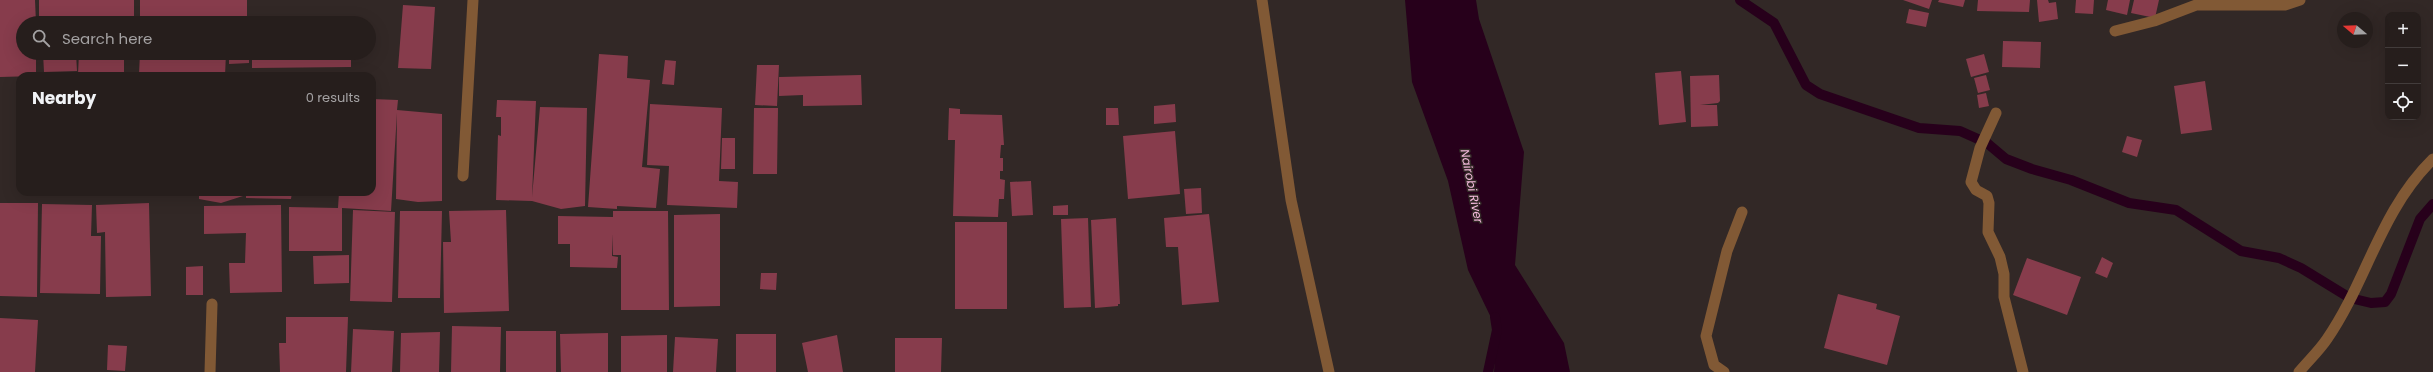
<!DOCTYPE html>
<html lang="en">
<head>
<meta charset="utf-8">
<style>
	:root { --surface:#261e1c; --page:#2e2725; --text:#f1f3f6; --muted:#a4a2a3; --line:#423c3b }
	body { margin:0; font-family:Poppins,sans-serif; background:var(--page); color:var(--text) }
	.controls { position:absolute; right:12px; top:12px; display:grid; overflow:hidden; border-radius:8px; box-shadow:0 4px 16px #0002 }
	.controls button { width:36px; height:36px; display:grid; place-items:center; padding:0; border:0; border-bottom:1px solid var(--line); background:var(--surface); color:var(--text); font:20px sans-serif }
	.compass { position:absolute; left:2337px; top:12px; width:36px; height:36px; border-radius:50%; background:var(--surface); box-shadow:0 4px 16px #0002; rotate:289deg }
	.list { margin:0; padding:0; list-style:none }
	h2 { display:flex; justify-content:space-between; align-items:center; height:52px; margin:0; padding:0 16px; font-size:17px }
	h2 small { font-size:13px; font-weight:400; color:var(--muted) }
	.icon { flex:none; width:22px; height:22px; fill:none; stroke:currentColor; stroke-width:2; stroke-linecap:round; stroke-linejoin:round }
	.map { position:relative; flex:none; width:2433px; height:372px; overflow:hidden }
	.search { position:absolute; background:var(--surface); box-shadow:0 4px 16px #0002; left:16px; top:16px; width:360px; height:44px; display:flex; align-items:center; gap:10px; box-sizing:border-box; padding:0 14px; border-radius:22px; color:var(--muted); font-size:15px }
	.panel { position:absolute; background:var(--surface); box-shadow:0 4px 16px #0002; left:16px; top:72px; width:360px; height:124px; border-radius:12px }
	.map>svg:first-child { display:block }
	.water { fill:#27001b }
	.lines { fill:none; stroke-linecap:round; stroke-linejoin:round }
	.stream { stroke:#27001b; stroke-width:10 }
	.building { fill:#873c4c }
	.service { stroke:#815935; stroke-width:11 }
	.minor { stroke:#815935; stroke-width:11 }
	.labels { text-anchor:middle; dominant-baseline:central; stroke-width:3; stroke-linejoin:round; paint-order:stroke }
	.water-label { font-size:12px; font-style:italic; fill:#f6bbde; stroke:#322826 }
</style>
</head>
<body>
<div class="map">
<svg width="2433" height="372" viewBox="0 0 2433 372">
	<rect width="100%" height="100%" fill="#322826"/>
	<path class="water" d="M1405,0H1476L1479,19L1524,152L1515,265L1564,343L1570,372H1494L1497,330L1468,270L1448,181L1412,82Z"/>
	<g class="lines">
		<path class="stream" d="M1740,0L1774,23L1806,85L1820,94L1919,128L1960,131L1987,143L2006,159L2032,169L2071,180L2129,203L2176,210L2241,251L2279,258L2301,268L2350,298L2371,303L2385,302L2391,294L2420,219L2433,204
			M1488,372L1497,330L1495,317"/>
	</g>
	<path class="building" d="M0,0H35L36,23H23V53H36V76L0,77Z
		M39,0H134V23H39Z
		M140,0H247V16H140Z
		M1903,0H1932L1929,9Z
		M1939,0H1965L1963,7L1938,2Z
		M1978,0H2030L2029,12L1977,11Z
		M2037,0H2048L2049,3L2056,2L2058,19L2039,22Z
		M2076,0H2094L2093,14L2075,13Z
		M2108,0H2130L2127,15L2106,10Z
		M2134,0H2159L2155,18L2131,13Z
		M403,5L435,7L431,69L398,68Z
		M1909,9L1929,13L1926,27L1906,23Z
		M351,16V23H324V17Z
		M140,17H246V23H140Z
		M2003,41L2041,42L2040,68L2002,67Z
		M43,53H76L77,71L44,72Z
		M79,53H124V73L78,74Z
		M140,53H226L225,76L139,74Z
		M229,53H249V63L229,64Z
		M252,53H351V67L252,68Z
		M599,54L628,56L627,78L650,80L642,167L660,169L656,208L617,206V209L588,207Z
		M1984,54L1989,72L1971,77L1966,59Z
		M665,60L676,61L674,85L662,84Z
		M757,65H779L777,106L755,105Z
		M1681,71L1686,122L1659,125L1655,73Z
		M861,75L862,105L803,106V95L779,96V77Z
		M1719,75L1720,101L1718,103L1700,105H1717L1718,126L1691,127L1690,76Z
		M1986,75L1990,90L1978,93L1974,78Z
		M2205,81L2212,130L2181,134L2174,86Z
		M1986,93L1989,106L1979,108L1977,95Z
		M372,99L398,100L397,110L442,114V201L418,202L396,199L397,113L391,211L342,208V251H289V207L338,208L339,192H372Z
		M497,100L536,101L532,197L540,107L587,108L585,206L561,209L532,201L496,200L498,135L501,136V117H496Z
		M650,104L722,108L719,181L738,182L737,208L667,205L669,166L647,165Z
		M1175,104L1176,122L1154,124V106Z
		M754,108H778L777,174H753Z
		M949,108L960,109V114L1002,115L1004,145H1001L1000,158H1003V171H1000V179L1005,180L1004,199H999L998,217L953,216L955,140H948Z
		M1106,108H1118L1119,125H1106Z
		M1175,131L1180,194L1128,199L1123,136Z
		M2127,136L2142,140L2137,157L2122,152Z
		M722,138H735V169H721Z
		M1031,181L1033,215L1012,216L1010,182Z
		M1201,188L1202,213L1186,214L1184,189Z
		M199,192H243V196L221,203L199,199Z
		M246,192H292L291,199L246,198Z
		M0,203H38L37,297L0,296Z
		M149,203L151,296L106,297L105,232L97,233L96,205Z
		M42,204L92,205L91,236H101L100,294L40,293Z
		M281,205L282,292L230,293L229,263H245L246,233L204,234V206Z
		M1068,205V215H1053V206Z
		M353,210L395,212L392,302L350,301Z
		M506,210L509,311L444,313L443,242H451L449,211Z
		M400,211H442L440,298H398Z
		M613,211H668L669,310H621V255H613V234L612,256L618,257L617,268L570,267V244H558V216L613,217Z
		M720,214V306L674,307V215Z
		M1209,214L1219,302L1182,305L1178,247H1166L1164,218Z
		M1088,218L1091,307L1064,308L1061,219Z
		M1116,218L1120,304H1118V306L1095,308L1091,220Z
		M955,222H1007V309H955Z
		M349,255V283L314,284L313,256Z
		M2102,257L2113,263L2107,278L2095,273Z
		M2027,258L2081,277L2067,315L2013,295Z
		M203,266V295H186V267Z
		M761,273H777L776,290L760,289Z
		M1838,294L1877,304L1876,309L1900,316L1887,365L1824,348Z
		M286,317H348L346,372H280L279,343H286Z
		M0,318L38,320L35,372H0Z
		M452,326L501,327L500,372H451Z
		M353,329L394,331L392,372H351Z
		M506,331H556V372H506Z
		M440,332L439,372H400L401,333Z
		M608,333V372H561L560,334Z
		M736,334H776V372H736Z
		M667,335V372H621V336Z
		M837,335L843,372H808L802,343Z
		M675,337L718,339L716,372H673Z
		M895,338H942L941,372H895Z
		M108,345L127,346L125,371L107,370Z"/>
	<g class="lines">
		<path class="service" d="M463,176L473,0"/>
		<path class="minor" d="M1262,0L1291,200L1329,372
			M2115,31L2154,21L2196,5H2285L2300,0
			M1996,113L1980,148L1971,182L1976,190L1987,196L1989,203L1988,232L2000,257L2004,274V297L2023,372
			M210,372L212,304
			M1724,372L1714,365L1706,336L1727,251L1742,212
			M2299,372C2308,361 2319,351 2327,339C2367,281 2380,211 2433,159"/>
	</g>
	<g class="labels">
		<g class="water-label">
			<text transform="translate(1472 186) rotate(79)">Nairobi River</text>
		</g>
	</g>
</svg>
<div class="controls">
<button>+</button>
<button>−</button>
<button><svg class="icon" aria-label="locate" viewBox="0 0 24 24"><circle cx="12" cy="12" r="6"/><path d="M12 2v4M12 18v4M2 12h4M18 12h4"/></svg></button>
</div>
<svg class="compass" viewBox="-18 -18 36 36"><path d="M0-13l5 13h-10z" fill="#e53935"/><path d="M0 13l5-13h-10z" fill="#a4a2a3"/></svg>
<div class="search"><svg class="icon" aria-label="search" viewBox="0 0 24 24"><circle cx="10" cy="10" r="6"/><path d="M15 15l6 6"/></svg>Search here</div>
<section class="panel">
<h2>Nearby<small>0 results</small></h2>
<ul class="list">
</ul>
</section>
</div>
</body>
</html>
